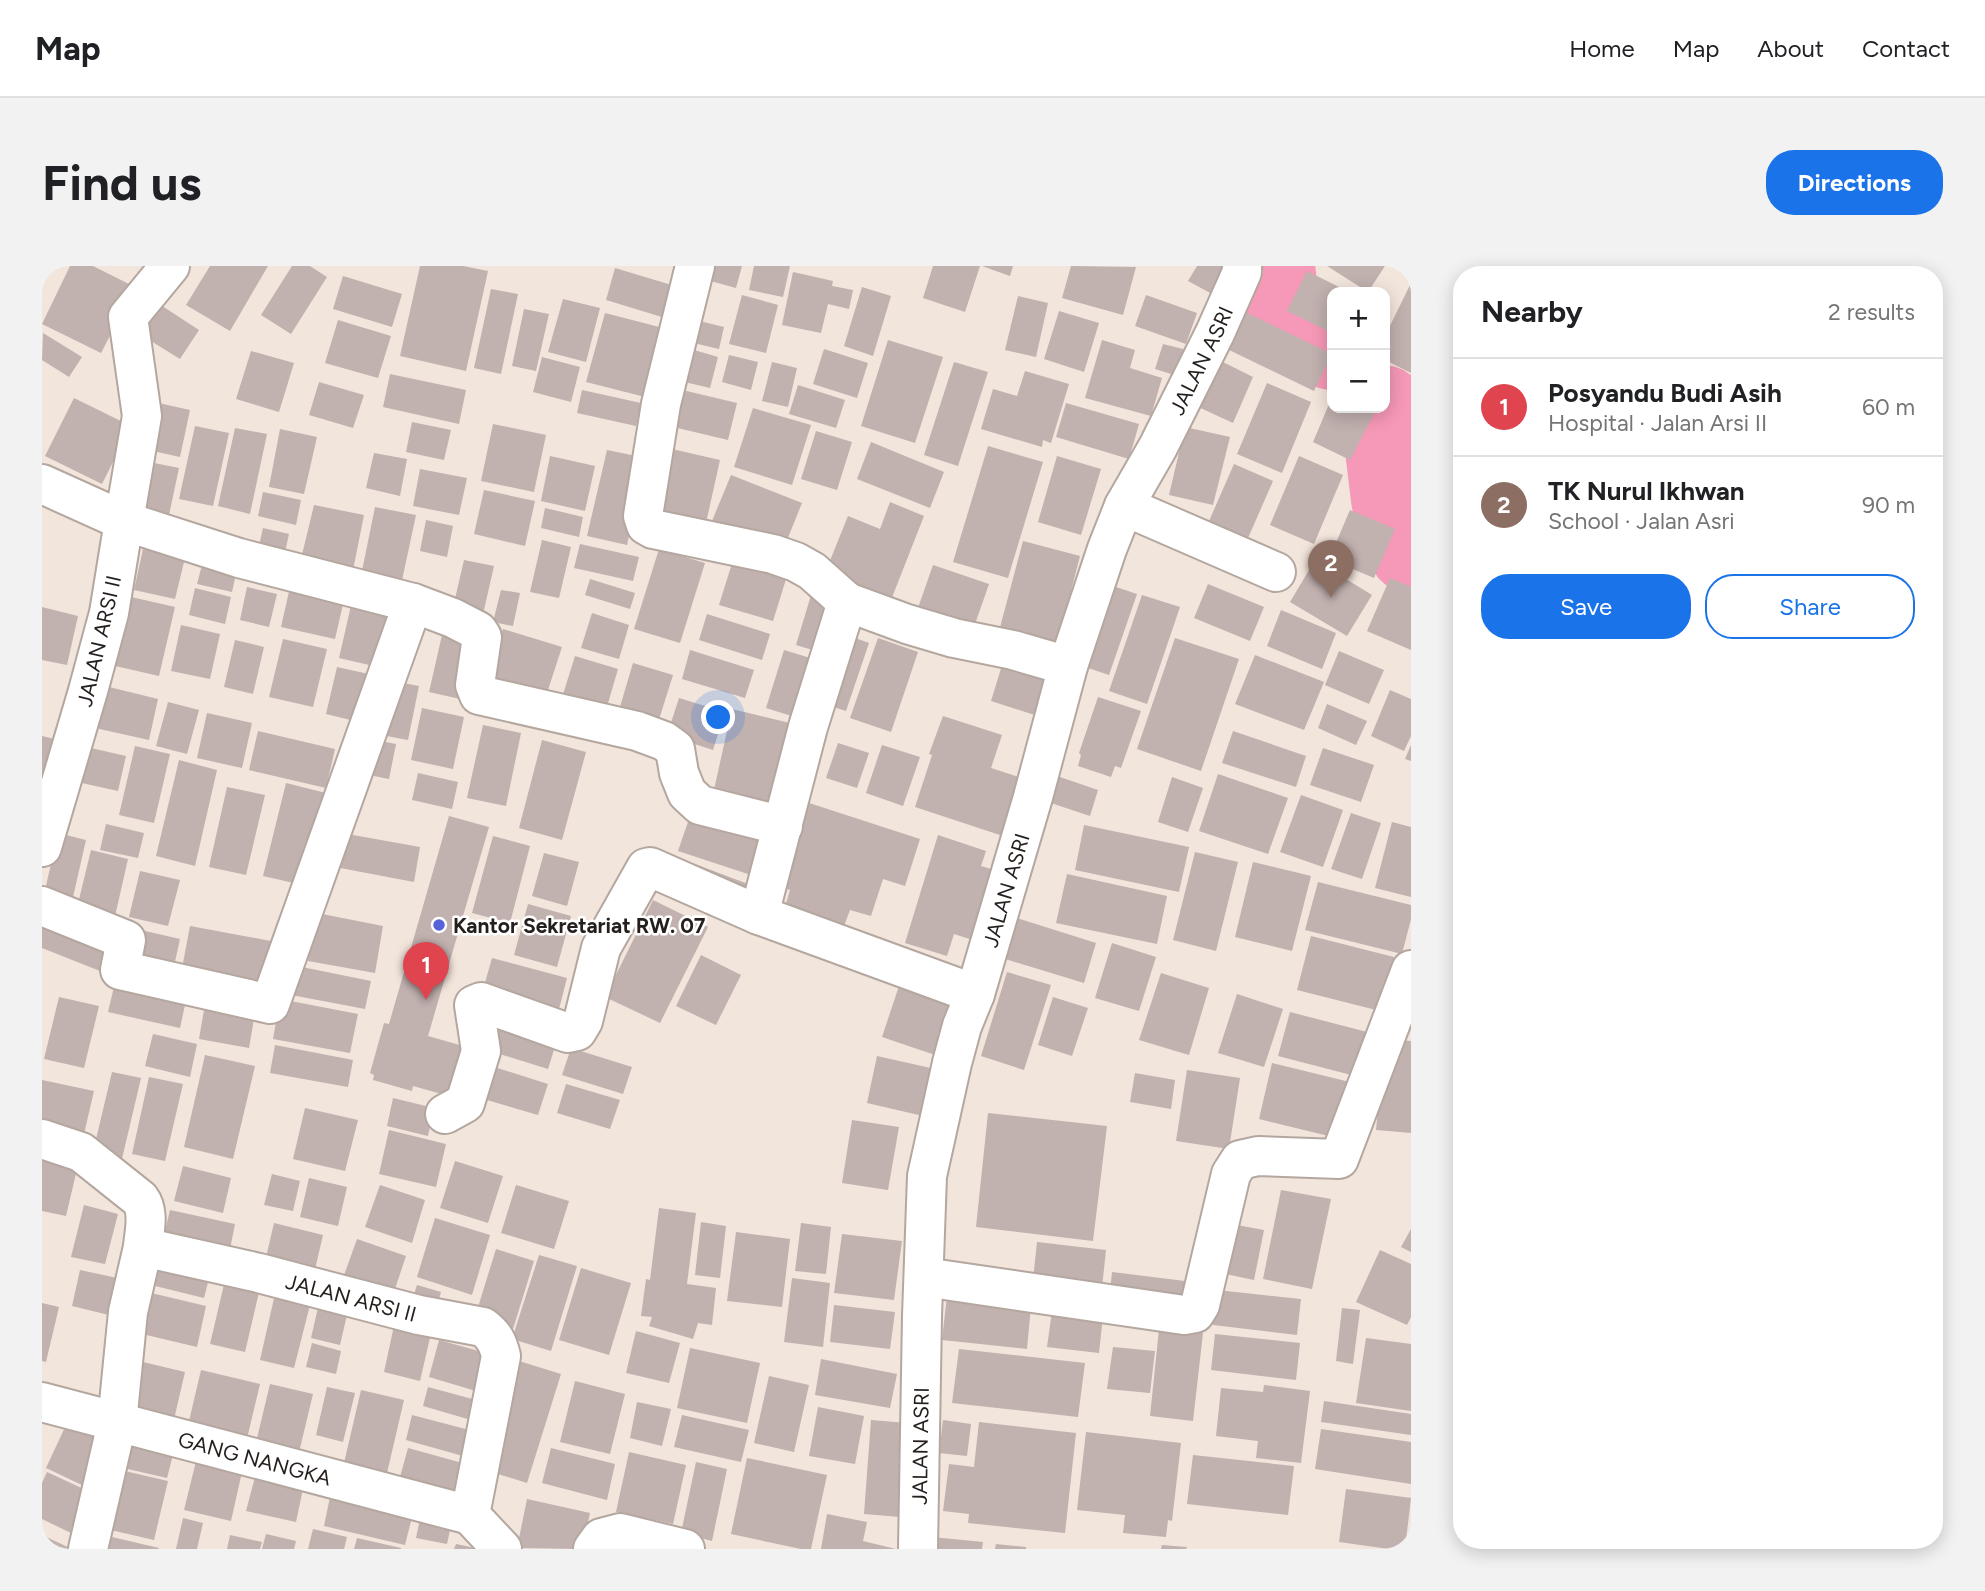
<!DOCTYPE html>
<html lang="en">
<head>
<meta charset="utf-8">
<style>
	:root { --surface:#fff; --page:#f2f2f2; --text:#202124; --muted:#757577; --line:#e0e0e0; --accent:#1a73e8 }
	body { margin:0; font-family:Figtree,sans-serif; background:var(--page); color:var(--text) }
	.controls { position:absolute; right:21px; top:21px; display:grid; overflow:hidden; border-radius:14px; box-shadow:0 4px 18px #0003 }
	.controls button { width:63px; height:63px; display:grid; place-items:center; padding:0; border:0; border-bottom:2px solid var(--line); background:var(--surface); color:var(--text); font:35px sans-serif }
	.you { position:absolute; left:677px; top:452px; width:24px; height:24px; margin:-18px; border:5px solid #fff; border-radius:50%; background:#1a73e8; box-shadow:0 0 0 10px #1a73e833 }
	.badge { display:grid; place-items:center; width:46px; height:46px; border-radius:50%; background:var(--accent); color:#fff; font-size:23px; font-weight:700 }
	.pin { position:absolute; translate:-50% -58px; filter:drop-shadow(0 2px 4px #0008) }
	.pin::after { content:''; position:absolute; top:37px; width:24px; height:21px; background:inherit; clip-path:polygon(0 0,100% 0,50% 100%) }
	.list { margin:0; padding:0; list-style:none }
	h2 { display:flex; justify-content:space-between; align-items:center; height:91px; margin:0; padding:0 28px; font-size:30px }
	h2 small { font-size:23px; font-weight:400; color:var(--muted) }
	.list li { display:grid; grid-template-columns:46px 1fr auto; gap:21px; align-items:center; box-sizing:border-box; height:98px; padding:0 28px; border-top:2px solid var(--line) }
	.list b { display:block; font-size:26px; white-space:nowrap }
	.list p { margin:0; font-size:23px; white-space:nowrap; color:var(--muted) }
	.list em { font-size:23px; font-style:normal; color:var(--muted) }
	.actions { display:flex; gap:14px; padding:21px 28px }
	.actions a { flex:1; padding:16px 0; border:2px solid var(--accent); border-radius:28px; text-align:center; font-size:24px; color:var(--accent) }
	.actions .main { background:var(--accent); color:#fff }
	.map { position:relative; flex:none; width:1369px; height:1283px; overflow:hidden; border-radius:28px }
	header { display:flex; align-items:center; gap:42px; box-sizing:border-box; height:98px; padding:0 35px; background:var(--surface); border-bottom:2px solid var(--line) }
	header strong { font-size:33px }
	nav { display:flex; gap:38px; margin-inline-start:auto; font-size:24px }
	.intro { display:flex; align-items:center; justify-content:space-between; box-sizing:border-box; height:168px; padding:0 42px }
	h1 { margin:0; font-size:49px }
	.button { padding:18px 32px; border-radius:28px; background:var(--accent); color:#fff; font-size:24px; font-weight:700 }
	main { display:flex; gap:42px; padding:0 42px }
	aside { flex:1; background:var(--surface); border-radius:28px; box-shadow:0 4px 18px #0003 }
	.map>svg:first-child { display:block }
	.lines { fill:none; stroke-linecap:round; stroke-linejoin:round }
	.river { stroke:#f698b7; stroke-width:86 }
	.building { fill:#c1b1af }
	.minor-casing { stroke:#b4a79f; stroke-width:42 }
	.minor { stroke:#fff; stroke-width:38 }
	.poi-dot { fill:#5562d9; stroke:#fff; stroke-width:2.5 }
	.labels { text-anchor:middle; dominant-baseline:central; stroke-width:5; stroke-linejoin:round; paint-order:stroke }
	.street-label { font-size:21px; fill:#241f1c; stroke:#fff }
	.poi-label { font-size:21px; font-weight:bold; fill:#241f1c; stroke:#fff; text-anchor:start }
</style>
</head>
<body>
<header>
<strong>Map</strong>
<nav><a>Home</a><a>Map</a><a>About</a><a>Contact</a></nav>
</header>
<div class="intro"><h1>Find us</h1><a class="button">Directions</a></div>
<main>
<div class="map">
<svg width="1369" height="1283" viewBox="0 0 1369 1283">
	<rect width="100%" height="100%" fill="#f2e5dc"/>
	<g class="lines">
		<path class="river" d="M1230,0L1233,27L1251,59L1290,81
			M1341,142L1352,233L1369,284"/>
	</g>
	<path class="building" d="M28,0H51L93,21L59,87L0,58Z
		M168,0H226L188,65L144,39Z
		M250,0H268L285,11L249,68L219,49Z
		M378,0H421L446,5L424,105L358,90Z
		M669,0H700L694,22L665,14Z
		M712,0H748L741,31L707,24Z
		M891,0H938L923,46L881,32Z
		M940,0H971L968,10Z
		M1029,0L1094,1L1081,49L1020,32Z
		M1155,0H1185L1170,28L1146,15Z
		M1285,0H1343L1326,26Z
		M573,2L643,23L633,55L564,34Z
		M1265,5L1307,26H1290V67L1245,45Z
		M751,6L791,15L790,20L811,24L807,43L786,38L779,67L740,59Z
		M301,10L360,28L350,61L291,43Z
		M1369,17V107L1343,94V70Z
		M820,21L849,30L831,90L802,80Z
		M449,23L476,28L459,108L432,102Z
		M700,29L736,39L724,87L687,78Z
		M1104,29L1155,47L1144,78L1093,60Z
		M976,30L1006,37L994,91L963,84Z
		M108,32L157,64L138,93L88,62Z
		M521,33L558,42L544,96L506,86Z
		M482,43L507,48L494,105L470,100Z
		M1199,44L1290,88L1272,125L1181,81Z
		M1017,45L1057,57L1042,106L1002,93Z
		M563,47L625,63L607,132L544,116Z
		M649,53L682,61L677,83L643,75Z
		M296,54L349,70L336,112L283,97Z
		M1,67L40,91L27,111L0,94Z
		M846,74L901,91L873,177L819,160Z
		M1060,74L1093,84L1088,102L1120,112L1109,150L1043,132Z
		M1121,78L1149,85L1142,112L1113,103Z
		M642,81L676,91L668,122L634,114Z
		M782,83L826,97L815,132L771,118Z
		M209,85L252,97L237,146L194,133Z
		M687,89L716,96L709,124L680,116Z
		M500,91L538,101L529,136L491,126Z
		M1173,92L1211,111L1191,157L1152,139Z
		M730,96L755,102L746,141L720,135Z
		M912,96L946,106L916,200L882,189Z
		M983,105L1027,118L1009,177L1001,174L1000,181L939,163L951,123L975,130Z
		M348,108L424,124L417,158L341,141Z
		M277,116L322,129L311,162L267,149Z
		M1225,117L1269,136L1240,207L1195,188Z
		M756,119L803,134L794,162L747,148Z
		M632,122L695,137L686,174L623,159Z
		M540,124L599,137L594,160L535,147Z
		M1290,131V142H1335L1308,194L1271,176Z
		M32,132L89,160L60,218L3,190Z
		M112,136L148,144L138,191L102,183Z
		M1024,137L1097,158L1087,193L1014,171Z
		M711,142L769,159L750,219L692,201Z
		M370,156L409,164L402,194L364,186Z
		M451,158L504,169L492,226L439,215Z
		M153,160L187,167L171,240L137,233Z
		M1143,161L1188,171L1171,239L1127,229Z
		M193,162L225,168L208,248L176,240Z
		M238,163L275,171L262,228L227,221Z
		M774,165L810,176L795,224L759,213Z
		M829,176L902,206L888,242L815,213Z
		M946,180L1001,196L966,312L911,296Z
		M630,183L678,194L664,257L616,246Z
		M565,184L604,192L585,279L545,270Z
		M332,187L365,193L358,230L324,222Z
		M508,190L553,200L543,245L499,235Z
		M1015,190L1059,203L1039,269L996,256Z
		M1257,190L1301,209L1272,278L1228,259Z
		M97,194L137,202L127,249L88,241Z
		M1192,198L1231,215L1199,288L1160,271Z
		M378,203L425,212L417,249L371,240Z
		M689,209L760,237L741,284L670,255Z
		M442,224L493,235L483,280L432,268Z
		M221,226L259,234L254,259L216,250Z
		M848,236L882,250L849,334L783,307L806,250L838,263Z
		M272,239L322,249L310,309L258,297Z
		M333,241L374,249L359,319L319,310Z
		M503,242L541,251L537,271L499,262Z
		M1308,244L1353,263L1332,312L1287,293Z
		M384,254L411,260L405,291L378,285Z
		M221,262L247,268L241,295L215,289Z
		M500,274L529,281L517,332L488,326Z
		M981,275L1038,290L1014,384L956,369Z
		M538,278L597,291L591,315L532,302Z
		M101,283L143,292L133,333L92,324Z
		M617,283L663,297L638,377L592,363Z
		M422,294L452,300L439,357L409,350Z
		M691,294L745,310L731,355L677,339Z
		M1273,294L1330,329L1305,370L1248,336Z
		M161,295L195,303L190,326L155,318Z
		M891,299L947,318L932,361L876,342Z
		M1348,312L1369,321V384L1325,365Z
		M548,313L593,327L588,343L543,329Z
		M1062,317L1095,328L1067,409L1034,398Z
		M1166,318L1222,341L1208,375L1152,352Z
		M205,321L235,328L227,361L198,354Z
		M248,321L302,334L293,373L239,361Z
		M153,322L189,331L183,358L147,349Z
		M459,324L478,327L471,360L451,356Z
		M770,326L794,333L777,386L754,379Z
		M1100,329L1138,341L1105,438L1067,425Z
		M85,330L133,341L117,410L69,399Z
		M311,331L358,341L344,403L297,392Z
		M0,341L36,350L25,399L0,394Z
		M1239,344L1294,367L1280,403L1225,380Z
		M550,347L587,359L577,393L539,382Z
		M665,348L728,368L720,394L657,374Z
		M139,359L178,368L168,413L129,405Z
		M461,363L520,381L504,430L445,412Z
		M802,368L827,377L804,445L779,437Z
		M400,369L430,375L418,433L387,426Z
		M836,372L876,386L849,466L808,452Z
		M1133,372L1197,393L1159,505L1095,483Z
		M241,373L285,383L271,441L227,431Z
		M193,374L222,381L211,428L182,421Z
		M648,384L712,404L703,432L640,413Z
		M742,384L775,394L756,452L724,442Z
		M1297,385L1342,404L1327,438L1283,419Z
		M1213,389L1282,416L1262,464L1193,438Z
		M533,390L576,403L562,451L518,438Z
		M961,396L1012,413L999,451L949,435Z
		M591,397L631,409L614,463L575,451Z
		M295,401L336,410L325,458L284,448Z
		M351,415L377,420L366,474L339,469Z
		M63,420L116,433L107,474L53,462Z
		M1348,424L1369,433V470L1362,485L1329,470Z
		M1056,431L1099,445L1079,502L1073,500L1069,511L1036,500L1039,489L1037,487Z
		M637,432L683,446L671,484L625,469Z
		M126,436L157,444L145,488L114,480Z
		M1285,438L1325,455L1314,479L1276,462Z
		M380,442L422,451L411,503L369,494Z
		M690,443L752,458L730,551L669,537Z
		M165,447L210,457L200,502L155,492Z
		M901,450L960,469L949,502L986,514L967,572L873,541L890,489L887,488Z
		M441,459L479,467L464,540L425,532Z
		M216,465L293,483L284,522L207,504Z
		M1191,465L1264,490L1254,521L1180,497Z
		M0,470L21,475L0,552Z
		M324,472L354,478L347,513L317,507Z
		M500,474L544,486L520,574L477,562Z
		M796,477L827,487L815,522L784,512Z
		M840,479L878,491L861,540L824,527Z
		M1369,479V495L1363,493Z
		M40,480L84,490L76,525L31,515Z
		M93,480L128,488L112,557L77,549Z
		M1281,482L1332,499L1319,536L1268,519Z
		M137,494L175,504L153,600L114,590Z
		M376,507L416,516L410,543L370,534Z
		M1176,508L1246,532L1226,588L1157,565Z
		M1015,510L1056,524L1048,550L1006,536Z
		M1130,511L1161,522L1146,566L1116,556Z
		M244,517L288,528L265,620L221,610Z
		M185,521L223,529L204,609L167,601Z
		M1259,529L1301,544L1281,601L1238,586Z
		M764,536L878,573L863,620L841,613L829,650L808,644L802,660L743,641L748,624L736,620Z
		M649,547L727,572L715,611L636,585Z
		M1309,547L1339,557L1320,613L1289,603Z
		M407,550L447,561L386,770L435,784L421,834L371,820L370,825L331,814L332,809L328,807L342,757L347,758Z
		M1350,556L1369,561V631L1333,622Z
		M64,558L102,567L96,592L58,584Z
		M1042,559L1147,581L1137,626L1033,604Z
		M16,567L44,574L29,640L1,633Z
		M300,567L378,581L372,616L293,601Z
		M896,569L944,585L939,600L959,606L937,676L912,668L905,690L863,677Z
		M451,570L488,580L468,657L430,647Z
		M49,584L86,593L71,659L33,650Z
		M1153,586L1196,596L1174,685L1131,674Z
		M502,587L537,596L525,640L490,630Z
		M645,595L714,621L709,636L640,610Z
		M1211,596L1269,610L1250,685L1193,671Z
		M98,605L138,614L126,660L87,651Z
		M1025,608L1125,630L1115,678L1014,657Z
		M1276,616L1369,639V653L1360,688L1263,664Z
		M611,634L666,661L618,757L563,731Z
		M486,638L529,650L515,701L472,689Z
		M275,647L341,660L333,707L266,695Z
		M0,650L82,676L68,709L0,682Z
		M972,651L1054,677L1042,717L960,692Z
		M148,660L229,675L219,727L138,713Z
		M90,662L138,673L130,709L82,697Z
		M1269,670L1352,691L1338,745L1255,724Z
		M1070,677L1114,691L1097,745L1053,732Z
		M659,689L699,709L674,759L634,740Z
		M450,692L525,712L515,751L439,731Z
		M250,699L329,715L323,743L244,728Z
		M965,706L1009,719L982,804L939,790Z
		M1119,707L1167,722L1147,789L1097,774Z
		M75,708L146,725L138,762L66,746Z
		M860,711L913,728L893,789L840,771Z
		M1195,728L1241,743L1222,801L1176,787Z
		M17,731L57,740L42,802L2,793Z
		M1011,731L1046,742L1030,790L996,779Z
		M238,733L316,748L308,787L231,773Z
		M163,738L213,747L207,782L157,773Z
		M1248,746L1329,767L1317,811L1236,790Z
		M455,753L516,771L506,803L445,784Z
		M111,768L155,778L148,811L103,800Z
		M1343,773L1369,775V867L1334,864Z
		M233,779L311,794L306,821L228,807Z
		M529,782L590,801L581,828L520,809Z
		M163,789L213,800L191,893L142,881Z
		M835,790L893,803L881,850L825,837Z
		M1230,797L1316,818L1303,874L1217,853Z
		M449,800L506,818L496,849L438,832Z
		M1145,804L1198,812L1187,883L1134,875Z
		M70,806L99,812L79,897L50,890Z
		M1093,807L1133,814L1129,843L1088,836Z
		M107,811L141,818L123,895L90,888Z
		M0,814L52,825L42,868L0,858Z
		M524,818L578,834L568,863L515,847Z
		M351,832L392,842L386,870L345,860Z
		M263,842L316,854L303,905L251,893Z
		M946,847L1065,860L1051,975L934,961Z
		M810,854L857,861L846,924L800,917Z
		M347,864L404,878L394,921L337,908Z
		M0,890L36,899L24,950L0,945Z
		M413,895L461,910L446,957L398,942Z
		M141,900L189,912L181,947L132,935Z
		M230,908L258,915L251,945L222,939Z
		M267,912L305,921L296,960L258,951Z
		M338,919L383,934L370,977L323,961Z
		M474,919L527,935L512,983L459,967Z
		M1239,924L1289,933L1270,1023L1221,1013Z
		M42,939L76,948L63,998L29,991Z
		M617,942L654,947L645,1018L674,1022L670,1059L656,1057L651,1073L607,1060L610,1051L599,1050L604,1013L608,1014Z
		M128,944L193,958L185,998L119,982Z
		M393,952L448,969L430,1029L375,1011Z
		M659,956L684,960L678,1012L653,1009Z
		M232,957L281,969L271,1012L222,1000Z
		M759,957L789,961L784,1008L753,1005Z
		M1184,957L1222,964L1212,1014L1174,1006Z
		M1369,963V986L1359,981Z
		M694,966L748,973L740,1041L685,1035Z
		M800,968L860,975L852,1034L792,1027Z
		M315,973L364,990L350,1032L300,1015Z
		M995,976L1064,984L1059,1031L990,1023Z
		M454,983L492,995L471,1063L433,1051Z
		M1338,984L1369,998V1051L1365,1059L1314,1036Z
		M497,989L535,1000L509,1085L470,1073Z
		M112,992L169,1005L162,1032L105,1018Z
		M539,1002L589,1017L567,1089L517,1074Z
		M38,1004L80,1013L71,1050L30,1040Z
		M1070,1006L1151,1016L1148,1046L1067,1037Z
		M750,1012L788,1017L781,1081L742,1076Z
		M183,1014L218,1022L203,1086L168,1078Z
		M235,1019L271,1027L252,1102L218,1094Z
		M375,1019L399,1026L393,1049L368,1041Z
		M1175,1024L1259,1033L1255,1069L1171,1059Z
		M105,1026L164,1040L155,1081L96,1067Z
		M905,1030L989,1040L985,1083L900,1074Z
		M278,1033L307,1040L298,1079L269,1072Z
		M0,1037L17,1041L4,1096L0,1095Z
		M792,1039L853,1046L848,1083L788,1076Z
		M1300,1042L1318,1044L1311,1098L1294,1095Z
		M1010,1045L1061,1050L1057,1087L1005,1081Z
		M353,1055L390,1063L378,1115L342,1106Z
		M1117,1063L1161,1067L1151,1155L1108,1150Z
		M594,1065L638,1077L627,1117L584,1107Z
		M1173,1068L1258,1077L1254,1114L1169,1104Z
		M1324,1072L1369,1078V1145L1314,1137Z
		M397,1074L444,1087L434,1125L387,1111Z
		M270,1077L299,1085L294,1108L264,1101Z
		M1071,1081L1113,1085L1108,1127L1065,1123Z
		M648,1082L718,1097L705,1157L635,1142Z
		M917,1083L1043,1097L1036,1151L910,1137Z
		M779,1093L855,1108L848,1142L773,1129Z
		M477,1095L519,1108L485,1217L443,1204Z
		M101,1096L143,1106L130,1162L87,1152Z
		M159,1104L218,1118L203,1181L144,1168Z
		M727,1110L767,1119L752,1186L712,1177Z
		M533,1115L583,1128L568,1188L518,1176Z
		M228,1118L271,1128L254,1199L211,1189Z
		M1222,1119L1268,1125L1259,1197L1214,1192L1216,1175L1174,1170L1179,1122L1221,1126Z
		M285,1121L313,1127L301,1176L274,1169Z
		M386,1121L434,1134L429,1154L381,1140Z
		M319,1124L362,1134L345,1207L302,1197Z
		M1282,1135L1369,1148V1169L1279,1156Z
		M595,1136L629,1143L620,1180L588,1172Z
		M776,1141L822,1150L813,1198L767,1190Z
		M370,1149L435,1166L428,1192L364,1174Z
		M640,1149L707,1164L699,1196L632,1181Z
		M829,1154L865,1157L858,1251L822,1248Z
		M901,1154L929,1158L925,1190L897,1187Z
		M937,1156L1034,1167L1023,1267L926,1257L927,1248L901,1245L907,1198L932,1201Z
		M24,1159L62,1176L42,1220L4,1202Z
		M1279,1163L1369,1176V1218L1273,1203Z
		M86,1166L134,1177L125,1212L77,1201Z
		M1044,1166L1139,1177L1130,1255L1126,1254L1124,1271L1081,1267L1083,1249L1035,1244Z
		M366,1182L424,1198L415,1227L358,1211Z
		M509,1182L573,1198L565,1234L500,1217Z
		M587,1186L644,1199L631,1258L574,1246Z
		M156,1187L202,1197L189,1255L142,1244Z
		M1151,1189L1252,1200L1246,1249L1145,1238Z
		M705,1192L785,1209L769,1283H759L689,1268Z
		M654,1196L685,1203L670,1275L639,1267Z
		M74,1203L126,1215L112,1274L60,1262Z
		M5,1206L48,1226L29,1267L0,1253V1217Z
		M214,1207L262,1218L254,1256L204,1245Z
		M290,1221L373,1239L363,1279L282,1260Z
		M1304,1223L1369,1232L1363,1283H1347L1297,1276Z
		M485,1233L548,1247L540,1283L475,1282Z
		M380,1243L411,1251L405,1278L374,1272Z
		M785,1248L825,1256L821,1275L854,1283H779Z
		M141,1252L161,1257L155,1283H134Z
		M271,1263L305,1271L302,1283H266Z
		M224,1268L254,1275L252,1283H220Z
		M0,1269L30,1283H0Z
		M188,1269L220,1276L218,1283H185Z
		M70,1271L117,1282L116,1283H67Z
		M890,1271L941,1276L940,1283H889Z
		M315,1272L359,1282V1283H312Z
		M414,1278L434,1282V1283H412Z
		M954,1278L984,1281V1283H953Z
		M1120,1279L1145,1281L1144,1283H1119Z"/>
	<g class="lines">
		<g class="minor-casing">
			<g id="minor">
				<path d="M128,0L86,51L100,150L82,255L197,292L371,337L411,352L436,365L440,371L433,419L437,429L595,465L622,475L633,483L637,507L645,527L658,539L741,560"/>
				<path d="M653,0L619,138L601,250L604,259L611,263L731,288L754,296L770,305L805,336L865,358L912,372L971,384L1026,400"/>
				<path d="M0,218L82,255L67,347L46,425L0,581"/>
				<path d="M1082,240L1234,306"/>
				<path d="M0,640L84,674L78,704L228,738L371,337"/>
				<path d="M717,649L766,461L805,336"/>
				<path d="M403,848L423,837L439,785L432,739L439,736L526,767L535,765L541,755L559,682L604,602L608,601L717,649L933,728"/>
				<path id="s1" d="M0,873L39,886L98,933C108,946 102,966 101,981L217,1007L377,1049L441,1061C452,1069 456,1077 459,1090L428,1249L460,1283"/>
				<path d="M882,1011L1142,1049L1153,1047L1158,1039L1189,908L1198,894L1216,890L1297,893L1369,704"/>
				<path id="s2" d="M0,1136L428,1249"/>
				<path d="M46,1283L75,1157L86,1046L101,981"/>
				<path d="M551,1283L559,1272L578,1267L643,1283"/>
				<path id="s3" d="M876,1283L880,1050L885,910L910,797L920,760L933,728L991,531L1026,400L1065,283L1082,240L1116,181L1173,67L1200,6V0"/>
			</g>
		</g>
		<use href="#minor" class="minor"/>
	</g>
	<circle class="poi-dot" cx="397" cy="659" r="7"/>
	<g class="labels">
		<g class="street-label">
			<text stroke="none"><textPath href="#s3" startOffset="1237">JALAN ASRI</textPath></text>
			<text transform="translate(57 375) rotate(-77)">JALAN ARSI II</text>
			<text stroke="none"><textPath href="#s3" startOffset="670">JALAN ASRI</textPath></text>
			<text stroke="none"><textPath href="#s1" startOffset="380">JALAN ARSI II</textPath></text>
			<text stroke="none"><textPath href="#s3" startOffset="103">JALAN ASRI</textPath></text>
			<text stroke="none"><textPath href="#s2" startOffset="220">GANG NANGKA</textPath></text>
		</g>
		<g class="poi-label">
			<text x="411" y="659">Kantor Sekretariat RW. 07</text>
		</g>
	</g>
</svg>
<div class="controls">
<button>+</button>
<button>−</button>
</div>
<div class="you"></div>
<div class="pin badge" style="left:384px;top:734px;background:#e0444e">1</div>
<div class="pin badge" style="left:1289px;top:332px;background:#8d6e63">2</div>
</div>
<aside>
<h2>Nearby<small>2 results</small></h2>
<ul class="list">
<li><span class="badge" style="background:#e0444e">1</span><div><b>Posyandu Budi Asih</b><p>Hospital · Jalan Arsi II</p></div><em>60 m</em></li>
<li><span class="badge" style="background:#8d6e63">2</span><div><b>TK Nurul Ikhwan</b><p>School · Jalan Asri</p></div><em>90 m</em></li>
</ul>
<div class="actions"><a class="main">Save</a><a>Share</a></div>
</aside>
</main>
</body>
</html>
